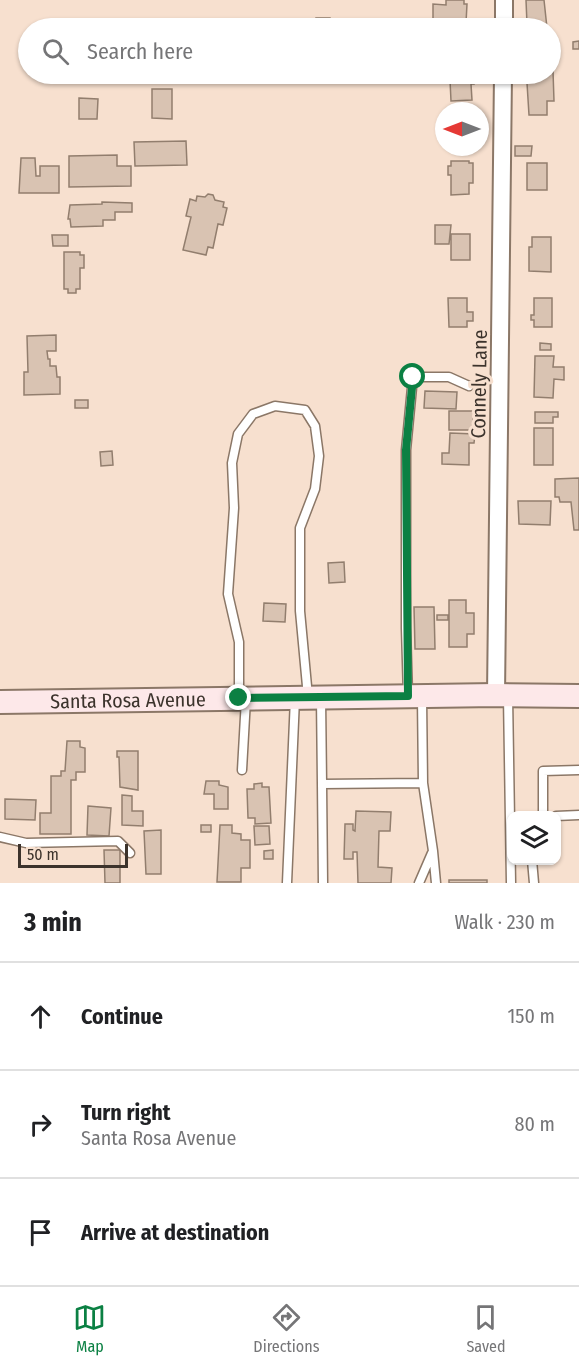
<!DOCTYPE html>
<html lang="en">
<head>
<meta charset="utf-8">
<style>
	:root { --surface:#fff; --page:#f2f2f2; --text:#202124; --muted:#757577; --line:#e0e0e0; --accent:#0b8043 }
	body { margin:0; font-family:"Fira Sans Condensed",sans-serif; background:var(--page); color:var(--text) }
	.controls { position:absolute; right:18px; bottom:18px; display:grid; overflow:hidden; border-radius:12px; box-shadow:0 2px 4px #0004 }
	.controls button { width:54px; height:54px; display:grid; place-items:center; padding:0; border:0; border-bottom:2px solid var(--line); background:var(--surface); color:var(--text); font:30px sans-serif }
	.compass { position:absolute; left:435px; top:102px; width:54px; height:54px; border-radius:50%; background:var(--surface); box-shadow:0 2px 4px #0004; rotate:270deg }
	.scale { position:absolute; left:18px; bottom:15px; width:110px; box-sizing:border-box; padding-left:6px; border:3px solid #3c332c; border-top:0; font-size:16px; line-height:21px; white-space:nowrap; color:#3c332c; -webkit-text-stroke:4px #f7e0cf; paint-order:stroke }
	.stop { position:absolute; width:18px; height:18px; margin:-14px; border:4px solid #0b8043; border-radius:50%; background:#fff }
	.stop.end { background:#0b8043; border-color:#fff; box-shadow:0 2px 6px #0008 }
	.list { margin:0; padding:0; list-style:none }
	h2 { display:flex; justify-content:space-between; align-items:center; height:78px; margin:0; padding:0 24px; font-size:26px }
	h2 small { font-size:20px; font-weight:400; color:var(--muted) }
	.list li { display:grid; grid-template-columns:39px 1fr auto; gap:18px; align-items:center; box-sizing:border-box; height:108px; padding:0 24px; border-top:2px solid var(--line) }
	.list b { display:block; font-size:22px; white-space:nowrap }
	.list p { margin:0; font-size:20px; white-space:nowrap; color:var(--muted) }
	.list em { font-size:20px; font-style:normal; color:var(--muted) }
	.icon { flex:none; width:33px; height:33px; fill:none; stroke:currentColor; stroke-width:2; stroke-linecap:round; stroke-linejoin:round }
	.map { position:relative; flex:none; width:579px; height:883px; overflow:hidden }
	.search { position:absolute; background:var(--surface); box-shadow:0 2px 4px #0004; left:18px; right:18px; top:18px; height:66px; display:flex; align-items:center; gap:15px; box-sizing:border-box; padding:0 21px; border-radius:33px; color:var(--muted); font-size:22px }
	.sheet { height:402px; background:var(--surface) }
	nav { display:flex; justify-content:space-around; align-items:center; box-sizing:border-box; height:84px; border-top:2px solid var(--line); background:var(--surface); font-size:16px; color:var(--muted) }
	nav a { display:grid; justify-items:center; gap:3px }
	nav .on { color:var(--accent) }
	.map>svg:first-child { display:block }
	.building { fill:#d9c3b2; stroke:#927e6e; stroke-width:1.5 }
	.lines { fill:none; stroke-linecap:round; stroke-linejoin:round }
	.lane-casing { stroke:#8b7767; stroke-width:11 }
	.street-casing { stroke:#8b7767; stroke-width:20 }
	.secondary-casing { stroke:#8b7767; stroke-width:26 }
	.lane { stroke:#fff; stroke-width:8 }
	.street { stroke:#fff; stroke-width:16 }
	.secondary { stroke:#fde8e9; stroke-width:22 }
	.route { stroke:#0b8043; stroke-width:8 }
	.labels { text-anchor:middle; dominant-baseline:central; stroke-width:6; stroke-linejoin:round; paint-order:stroke }
	.street-label { font-size:20px; fill:#3c332c; stroke:#f7e0cf }
</style>
</head>
<body>
<div class="map">
<svg width="579" height="883" viewBox="0 0 579 883">
	<rect width="100%" height="100%" fill="#f7e0cf"/>
	<path class="building" d="M446,0H464V4H467L466,23H471L470,28H448V22H433V4L446,5Z
		M526,0H544L547,28H530V24H527Z
		M316,18H330V28H316Z
		M579,41V49H573V42Z
		M553,71L554,101H547V115H529L527,83H528V75L530,74H550V72Z
		M447,74H473L474,84H471L472,100L451,101L450,80H448Z
		M152,89H172V119L152,118Z
		M79,98L98,99L97,119H79Z
		M186,141L187,165L135,166L134,142Z
		M515,146H532L531,156H515Z
		M117,155V166H131V186L69,187V156Z
		M21,158H35L36,176H40V166H59V193H19Z
		M451,161H469V163H473V183H469V194L451,195V175H448V166H451Z
		M527,163H547V190H527Z
		M208,194L213,195L215,200L224,202L223,207L227,208L223,225L218,224L213,248L208,247L206,255L183,250L191,217L186,216L190,199L196,201L197,196L205,197Z
		M102,202L132,203V212H115V220H103V226L71,227L70,219H68L70,205L102,204Z
		M435,225H451L449,244H435Z
		M451,234H470V260H451Z
		M52,235H68V246H53Z
		M532,237H551V272L529,271V247H532Z
		M64,252H80V255H84V268H80V289H76V293H68V289H64Z
		M448,298H467V312H473V321H467V327H449Z
		M534,298H552V327H534V320H531V315H534Z
		M56,335V351H47L48,359H50V366H56L57,377H60V394L24,395V372H28L27,336Z
		M540,343L551,344V350H540Z
		M535,356H554L553,367H564V380L554,379L553,398L534,397Z
		M425,391L457,392L456,409L424,408Z
		M75,400H88V408H75Z
		M449,411H473V430H449Z
		M535,412H558V417H553V423H535Z
		M534,428H553V465H534Z
		M450,433L475,434L474,443H469V465L442,464V453H449Z
		M112,451L113,465L101,466L100,452Z
		M579,478V530H574L571,502H560L559,497H555V479Z
		M518,501H551L550,525L519,524Z
		M344,562L345,582L329,583L328,563Z
		M449,600H466V613H474V634H467V647H449Z
		M264,603L286,604L285,622L263,621Z
		M414,607H434L435,649H415Z
		M437,615H448V620H437Z
		M67,741H80V747L85,748V772H76V780H71V834H40V813H51V776H61V771H65Z
		M117,751H138V790L120,787L119,757H117Z
		M206,781H219V785L228,787V809H214V794H204Z
		M262,783V787H269L271,823L255,824V818H248L247,789H254V784Z
		M122,795L132,796V811H143V826L122,825Z
		M5,799L36,800L35,820L5,819Z
		M88,806L111,808L109,836L87,835Z
		M356,811L391,812L390,831H379L378,867L392,868L391,883H358L357,852H353V859H344L345,824H353V830L355,831Z
		M201,825H211V832H201Z
		M220,825H232V833L241,834V840H250V868H241V882H217Z
		M254,826H269L270,844L255,845Z
		M161,830V874H146L144,831Z
		M104,850H120V883H105Z
		M273,850V859H264V851Z
		M449,880H487V883H449Z"/>
	<g class="lines">
		<g class="lane-casing">
			<path id="lane" d="M408,696L406,628V450L413,377H449L469,386
				M508,696L511,883
				M239,698V642L228,594L234,508L232,463L238,434L253,414L275,406L305,410L315,426L319,456L315,489L300,528V611L308,697
				M321,698L322,784L423,783
				M422,698L423,783L433,851L436,883
				M242,770L246,699
				M322,784L323,883
				M543,816V771L579,770
				M556,816L579,815
				M0,837L26,843L118,841L130,853
				M532,860L534,883
				M287,883L295,698
				M419,883L432,853"/>
		</g>
		<g class="street-casing">
			<path id="street" d="M504,28V0
				M496,695L503,74"/>
		</g>
		<g class="secondary-casing">
			<g id="secondary">
				<path id="s1" d="M0,702L496,695L579,696"/>
			</g>
		</g>
		<use href="#lane" class="lane"/>
		<use href="#street" class="street"/>
		<use href="#secondary" class="secondary"/>
	</g>
	<g class="lines">
		<path class="route" d="M239,698L408,696L406,450L413,377"/>
	</g>
	<g class="labels">
		<g class="street-label">
			<text transform="translate(479 384) rotate(-89)">Connely Lane</text>
			<text stroke="none"><textPath href="#s1" startOffset="128">Santa Rosa Avenue</textPath></text>
		</g>
	</g>
</svg>
<div class="controls">
<button><svg class="icon" aria-label="layers" viewBox="0 0 24 24"><path d="M12 4l9 5-9 5-9-5zM3 14l9 5 9-5"/></svg></button>
</div>
<svg class="compass" viewBox="-18 -18 36 36"><path d="M0-13l5 13h-10z" fill="#e53935"/><path d="M0 13l5-13h-10z" fill="#757577"/></svg>
<div class="scale">50 m</div>
<div class="stop" style="left:413px;top:377px"></div>
<div class="stop end" style="left:239px;top:698px"></div>
<div class="search"><svg class="icon" aria-label="search" viewBox="0 0 24 24"><circle cx="10" cy="10" r="6"/><path d="M15 15l6 6"/></svg>Search here</div>
</div>
<section class="sheet">
<h2>3 min<small>Walk · 230 m</small></h2>
<ul class="list">
<li><svg class="icon" aria-label="ahead" viewBox="0 0 24 24"><path d="M12 20V5M6 11l6-6 6 6"/></svg><div><b>Continue</b></div><em>150 m</em></li>
<li><svg class="icon" aria-label="right" viewBox="0 0 24 24"><path d="M7 20v-9h11M14 6l5 5-5 5"/></svg><div><b>Turn right</b><p>Santa Rosa Avenue</p></div><em>80 m</em></li>
<li><svg class="icon" aria-label="arrive" viewBox="0 0 24 24"><path d="M6 21V4h12l-3 4 3 4H6"/></svg><div><b>Arrive at destination</b></div></li>
</ul>
</section>
<nav>
<a class="on"><svg class="icon" aria-label="map" viewBox="0 0 24 24"><path d="M3 6l6-2 6 2 6-2v14l-6 2-6-2-6 2zM9 4v14M15 6v14"/></svg>Map</a>
<a><svg class="icon" aria-label="directions" viewBox="0 0 24 24"><path d="M12 3l9 9-9 9-9-9zM9 14v-3h6M13 9l2 2-2 2"/></svg>Directions</a>
<a><svg class="icon" aria-label="saved" viewBox="0 0 24 24"><path d="M7 4h10v16l-5-4-5 4z"/></svg>Saved</a>
</nav>
</body>
</html>
